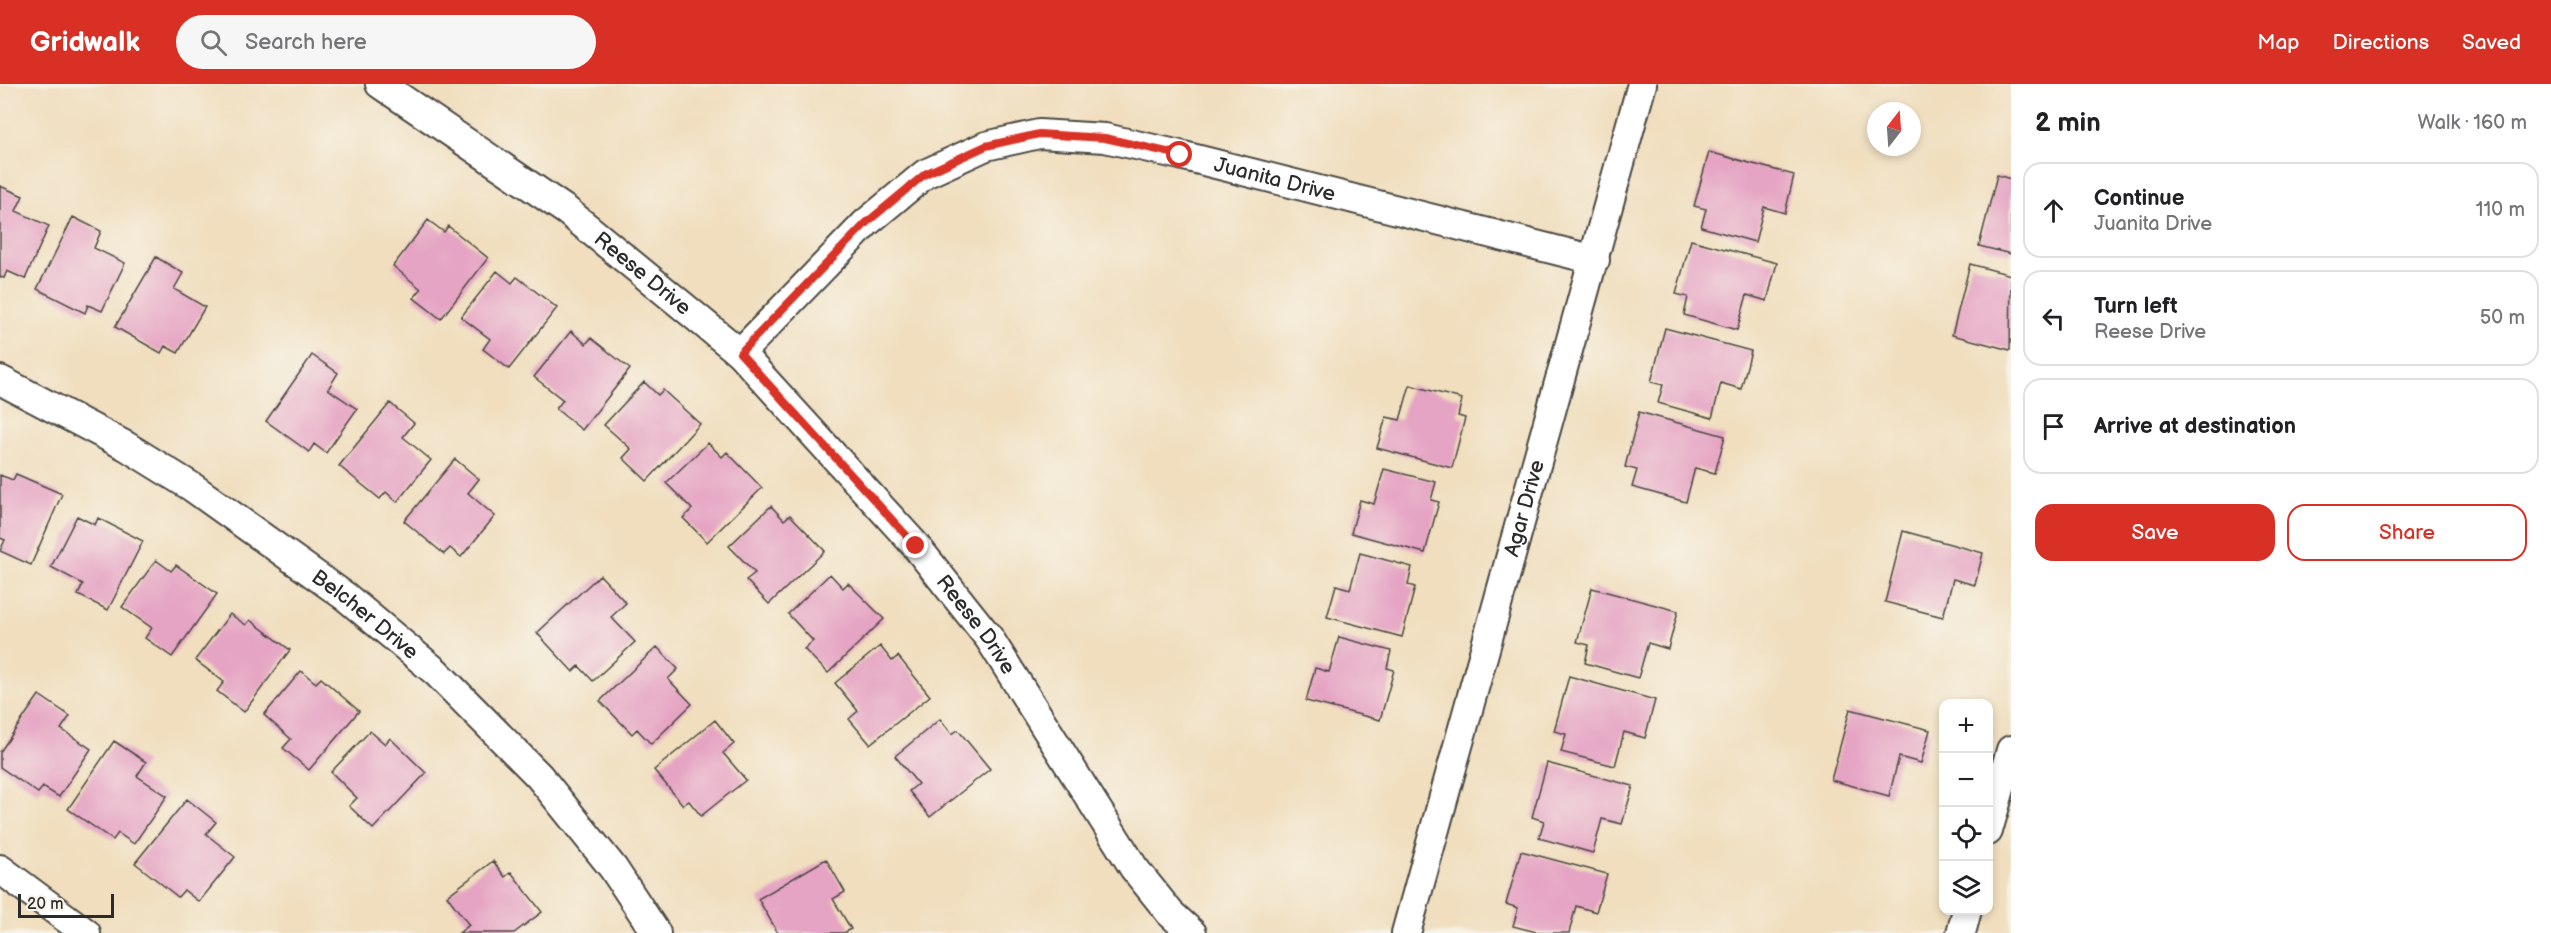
<!DOCTYPE html>
<html lang="en">
<head>
<meta charset="utf-8">
<style>
	:root { --surface:#fff; --page:#f6f6f6; --text:#202124; --muted:#757577; --line:#e0e0e0; --accent:#d93025 }
	body { margin:0; font-family:"Balsamiq Sans",sans-serif; background:var(--page); color:var(--text) }
	.controls { position:absolute; right:18px; bottom:18px; display:grid; overflow:hidden; border-radius:12px; box-shadow:0 3px 9px #0003 }
	.controls button { width:54px; height:54px; display:grid; place-items:center; padding:0; border:0; border-bottom:2px solid var(--line); background:var(--surface); color:var(--text); font:30px sans-serif }
	.compass { position:absolute; left:1867px; top:18px; width:54px; height:54px; border-radius:50%; background:var(--surface); box-shadow:0 3px 9px #0003; rotate:17deg }
	.scale { position:absolute; left:18px; bottom:15px; width:96px; box-sizing:border-box; padding-left:6px; border:3px solid #2b2b2b; border-top:0; font-size:16px; line-height:21px; white-space:nowrap; color:#2b2b2b; -webkit-text-stroke:4px #f7f3e8; paint-order:stroke }
	.stop { position:absolute; width:18px; height:18px; margin:-14px; border:4px solid #d93025; border-radius:50%; background:#fff }
	.stop.end { background:#d93025; border-color:#fff; box-shadow:0 2px 6px #0008 }
	.list { margin:0; padding:0; list-style:none }
	h2 { display:flex; justify-content:space-between; align-items:center; height:78px; margin:0; padding:0 24px; font-size:26px }
	h2 small { font-size:20px; font-weight:400; color:var(--muted) }
	.list li { display:grid; grid-template-columns:39px 1fr auto; gap:18px; align-items:center; box-sizing:border-box; height:96px; margin:0 12px 12px; padding:0 12px; border:2px solid var(--line); border-radius:18px }
	.list b { display:block; font-size:22px; white-space:nowrap }
	.list p { margin:0; font-size:20px; white-space:nowrap; color:var(--muted) }
	.list em { font-size:20px; font-style:normal; color:var(--muted) }
	.actions { display:flex; gap:12px; padding:18px 24px }
	.actions a { flex:1; padding:14px 0; border:2px solid var(--accent); border-radius:18px; text-align:center; font-size:21px; color:var(--accent) }
	.actions .main { background:var(--accent); color:#fff }
	.icon { flex:none; width:33px; height:33px; fill:none; stroke:currentColor; stroke-width:2; stroke-linecap:round; stroke-linejoin:round }
	.map { position:relative; flex:none; width:2011px; height:849px; overflow:hidden }
	header { display:flex; align-items:center; gap:36px; box-sizing:border-box; height:84px; padding:0 30px; background:var(--accent); color:#fff }
	header strong { font-size:28px }
	nav { display:flex; gap:33px; margin-inline-start:auto; font-size:21px }
	.search { width:420px; height:54px; background:var(--page); display:flex; align-items:center; gap:15px; box-sizing:border-box; padding:0 21px; border-radius:33px; color:var(--muted); font-size:22px }
	main { display:flex }
	aside { flex:1; background:var(--surface) }
	.map>svg:first-child { display:block }
	.building { fill:#e5a4c3 }
	.lines { fill:none; stroke-linecap:round; stroke-linejoin:round }
	.minor-casing { stroke:#494641; stroke-width:32 }
	.minor { stroke:#fff; stroke-width:28 }
	.route { stroke:#d93025; stroke-width:8 }
	.labels { text-anchor:middle; dominant-baseline:central; stroke-width:4.5; stroke-linejoin:round; paint-order:stroke }
	.street-label { font-size:21px; fill:#2b2b2b; stroke:#f7f3e8 }
</style>
</head>
<body>
<header>
<strong>Gridwalk</strong>
<div class="search"><svg class="icon" aria-label="search" viewBox="0 0 24 24"><circle cx="10" cy="10" r="6"/><path d="M15 15l6 6"/></svg>Search here</div>
<nav><a>Map</a><a>Directions</a><a>Saved</a></nav>
</header>
<main>
<div class="map">
<svg width="2011" height="849" viewBox="0 0 2011 849">
	<rect width="100%" height="100%" fill="#f7f3e8"/>
	<filter id="ink" filterUnits="userSpaceOnUse"><feTurbulence type="fractalNoise" baseFrequency=".0167" numOctaves="2"/><feDisplacementMap in="SourceGraphic" scale="12" xChannelSelector="R" yChannelSelector="G"/><feConvolveMatrix kernelMatrix="1 2 1 2 8 2 1 2 1" color-interpolation-filters="sRGB"/></filter>
	<filter id="wash" filterUnits="userSpaceOnUse"><feTurbulence type="fractalNoise" baseFrequency=".008" numOctaves="4" result="noise"/><feDisplacementMap in="SourceGraphic" scale="24" xChannelSelector="R" yChannelSelector="G"/><feGaussianBlur stdDeviation="1.35" result="paint"/><feColorMatrix in="noise" values="0 0 0 0 0 0 0 0 0 0 0 0 0 0 0 0 0 1.4 0 .05"/><feComposite in="paint" operator="in"/></filter>
	<g filter="url(#wash)">
		<rect width="100%" height="100%" fill="#f0debe"/>
		<g id="blocks">
			<path class="building" d="M1709,68L1794,91L1785,129L1764,123L1755,158L1701,143L1706,125L1694,122Z
				M1997,91L2011,95V170L1979,162Z
				M0,102L23,112L16,127L49,142L25,195L7,187L4,194L0,193Z
				M73,133L101,147L94,164L125,179L102,227L88,221L85,229L37,205Z
				M428,136L444,148L448,142L488,174L441,235L414,214L421,205L393,182Z
				M1691,156L1777,179L1767,217L1747,211L1737,246L1684,231L1688,213L1676,210Z
				M156,173L183,189L174,205L205,223L178,269L165,262L161,269L115,243Z
				M1970,180L2011,191L2010,266L1952,251Z
				M497,187L512,199L517,193L557,224L509,285L483,265L490,255L461,233Z
				M1665,244L1751,267L1741,305L1721,299L1712,334L1658,319L1663,301L1651,298Z
				M571,247L586,260L591,254L630,285L582,346L556,325L563,316L534,293Z
				M312,271L338,289L328,305L357,325L326,369L314,360L309,368L266,337Z
				M644,298L658,311L663,306L700,340L647,397L623,374L631,365L604,341Z
				M1410,301L1462,315L1458,332L1465,334L1452,384L1377,364L1386,333L1400,336Z
				M390,319L414,339L403,353L431,376L397,418L386,408L380,415L339,382Z
				M1639,328L1725,352L1715,389L1695,384L1686,418L1632,403L1637,386L1625,383Z
				M708,359L722,373L727,368L762,404L707,458L683,434L692,425L666,399Z
				M455,375L479,395L468,409L495,432L461,473L450,464L444,470L404,437Z
				M1384,385L1436,398L1431,416L1439,418L1425,469L1351,449L1360,416L1374,420Z
				M16,390L62,410L31,481L0,467L5,456L0,454V391L13,396Z
				M771,422L784,436L790,431L825,467L769,520L746,496L755,489L729,462Z
				M77,432L95,441L98,434L143,457L108,526L78,511L83,500L51,483Z
				M1903,447L1983,469L1975,501L1953,495L1943,533L1885,518Z
				M1360,469L1412,483L1408,501L1415,503L1402,553L1327,533L1336,501L1350,505Z
				M156,476L171,487L176,481L217,510L172,573L145,554L152,544L122,523Z
				M830,490L843,504L848,499L884,535L828,589L804,565L813,557L788,530Z
				M600,491L626,519L611,533L635,558L593,597L579,582L573,588L537,549Z
				M1592,504L1678,527L1668,565L1648,559L1638,594L1585,579L1589,561L1577,558Z
				M230,530L246,541L250,536L290,566L244,628L217,607L224,598L195,576Z
				M1339,553L1391,567L1387,584L1394,586L1380,636L1306,617L1315,584L1329,588Z
				M880,562L892,577L898,572L930,612L870,660L849,635L858,627L835,599Z
				M657,563L678,585L668,595L692,620L651,660L637,645L632,650L600,617Z
				M301,587L316,599L321,594L359,627L309,686L283,664L291,655L264,631Z
				M1569,592L1655,616L1645,654L1624,648L1615,682L1561,668L1566,650L1554,647Z
				M39,611L70,632L61,645L91,665L59,713L43,703L38,709L0,683V668Z
				M1850,625L1930,646L1921,679L1899,673L1889,712L1831,696Z
				M940,635L952,650L958,646L990,685L930,733L909,707L918,700L895,672Z
				M715,636L734,660L723,669L746,696L701,732L689,717L683,721L654,686Z
				M370,647L385,660L390,654L426,689L373,745L349,722L357,714L331,688Z
				M114,657L146,678L137,692L167,712L134,760L118,749L113,756L68,725Z
				M1547,679L1633,702L1622,740L1602,735L1593,769L1539,754L1544,737L1532,733Z
				M187,715L216,738L206,750L235,773L199,818L184,806L178,813L135,779Z
				M1521,767L1607,790L1596,828L1576,822L1569,849H1540L1513,842L1518,824L1506,820Z
				M826,775L845,808L833,815L851,845L844,849H778L758,815Z
				M493,777L505,793L511,788L542,828L514,849H459L469,841L447,812Z"/>
		</g>
	</g>
	<g filter="url(#ink)">
		<use href="#blocks" fill-opacity="0" stroke="#494641" stroke-width="1.5"/>
		<g class="lines">
			<g class="minor-casing">
				<g id="minor">
					<path id="s1" d="M380,0L567,127L740,269L916,462L989,554L1134,784L1170,829L1192,849"/>
					<path id="s2" d="M740,269L866,139L925,90L986,62L1039,50L1105,54L1180,71L1595,176"/>
					<path id="s3" d="M0,296L126,362L192,403L346,513L436,588L539,692L613,784L656,849"/>
					<path d="M1988,747L2011,666"/>
					<path d="M0,785L86,849"/>
					<path id="s4" d="M1406,849L1642,0"/>
					<path d="M1961,849L1967,826"/>
				</g>
			</g>
			<use href="#minor" class="minor"/>
		</g>
	</g>
	<g class="lines" filter="url(#ink)">
		<path class="route" d="M916,462L740,269L866,139L925,90L986,62L1039,50L1105,54L1180,71"/>
	</g>
	<g class="labels">
		<g class="street-label">
			<text stroke="none"><textPath href="#s2" startOffset="620">Juanita Drive</textPath></text>
			<text stroke="none"><textPath href="#s1" startOffset="324">Reese Drive</textPath></text>
			<text stroke="none"><textPath href="#s4" startOffset="441">Agar Drive</textPath></text>
			<text stroke="none"><textPath href="#s3" startOffset="435">Belcher Drive</textPath></text>
			<text stroke="none"><textPath href="#s1" startOffset="810">Reese Drive</textPath></text>
		</g>
	</g>
</svg>
<div class="controls">
<button>+</button>
<button>−</button>
<button><svg class="icon" aria-label="locate" viewBox="0 0 24 24"><circle cx="12" cy="12" r="6"/><path d="M12 2v4M12 18v4M2 12h4M18 12h4"/></svg></button>
<button><svg class="icon" aria-label="layers" viewBox="0 0 24 24"><path d="M12 4l9 5-9 5-9-5zM3 14l9 5 9-5"/></svg></button>
</div>
<svg class="compass" viewBox="-18 -18 36 36"><path d="M0-13l5 13h-10z" fill="#e53935"/><path d="M0 13l5-13h-10z" fill="#757577"/></svg>
<div class="scale">20 m</div>
<div class="stop" style="left:1180px;top:71px"></div>
<div class="stop end" style="left:916px;top:462px"></div>
</div>
<aside>
<h2>2 min<small>Walk · 160 m</small></h2>
<ul class="list">
<li><svg class="icon" aria-label="ahead" viewBox="0 0 24 24"><path d="M12 20V5M6 11l6-6 6 6"/></svg><div><b>Continue</b><p>Juanita Drive</p></div><em>110 m</em></li>
<li><svg class="icon" aria-label="left" viewBox="0 0 24 24"><path d="M17 20v-9H6M10 6l-5 5 5 5"/></svg><div><b>Turn left</b><p>Reese Drive</p></div><em>50 m</em></li>
<li><svg class="icon" aria-label="arrive" viewBox="0 0 24 24"><path d="M6 21V4h12l-3 4 3 4H6"/></svg><div><b>Arrive at destination</b></div></li>
</ul>
<div class="actions"><a class="main">Save</a><a>Share</a></div>
</aside>
</main>
</body>
</html>
